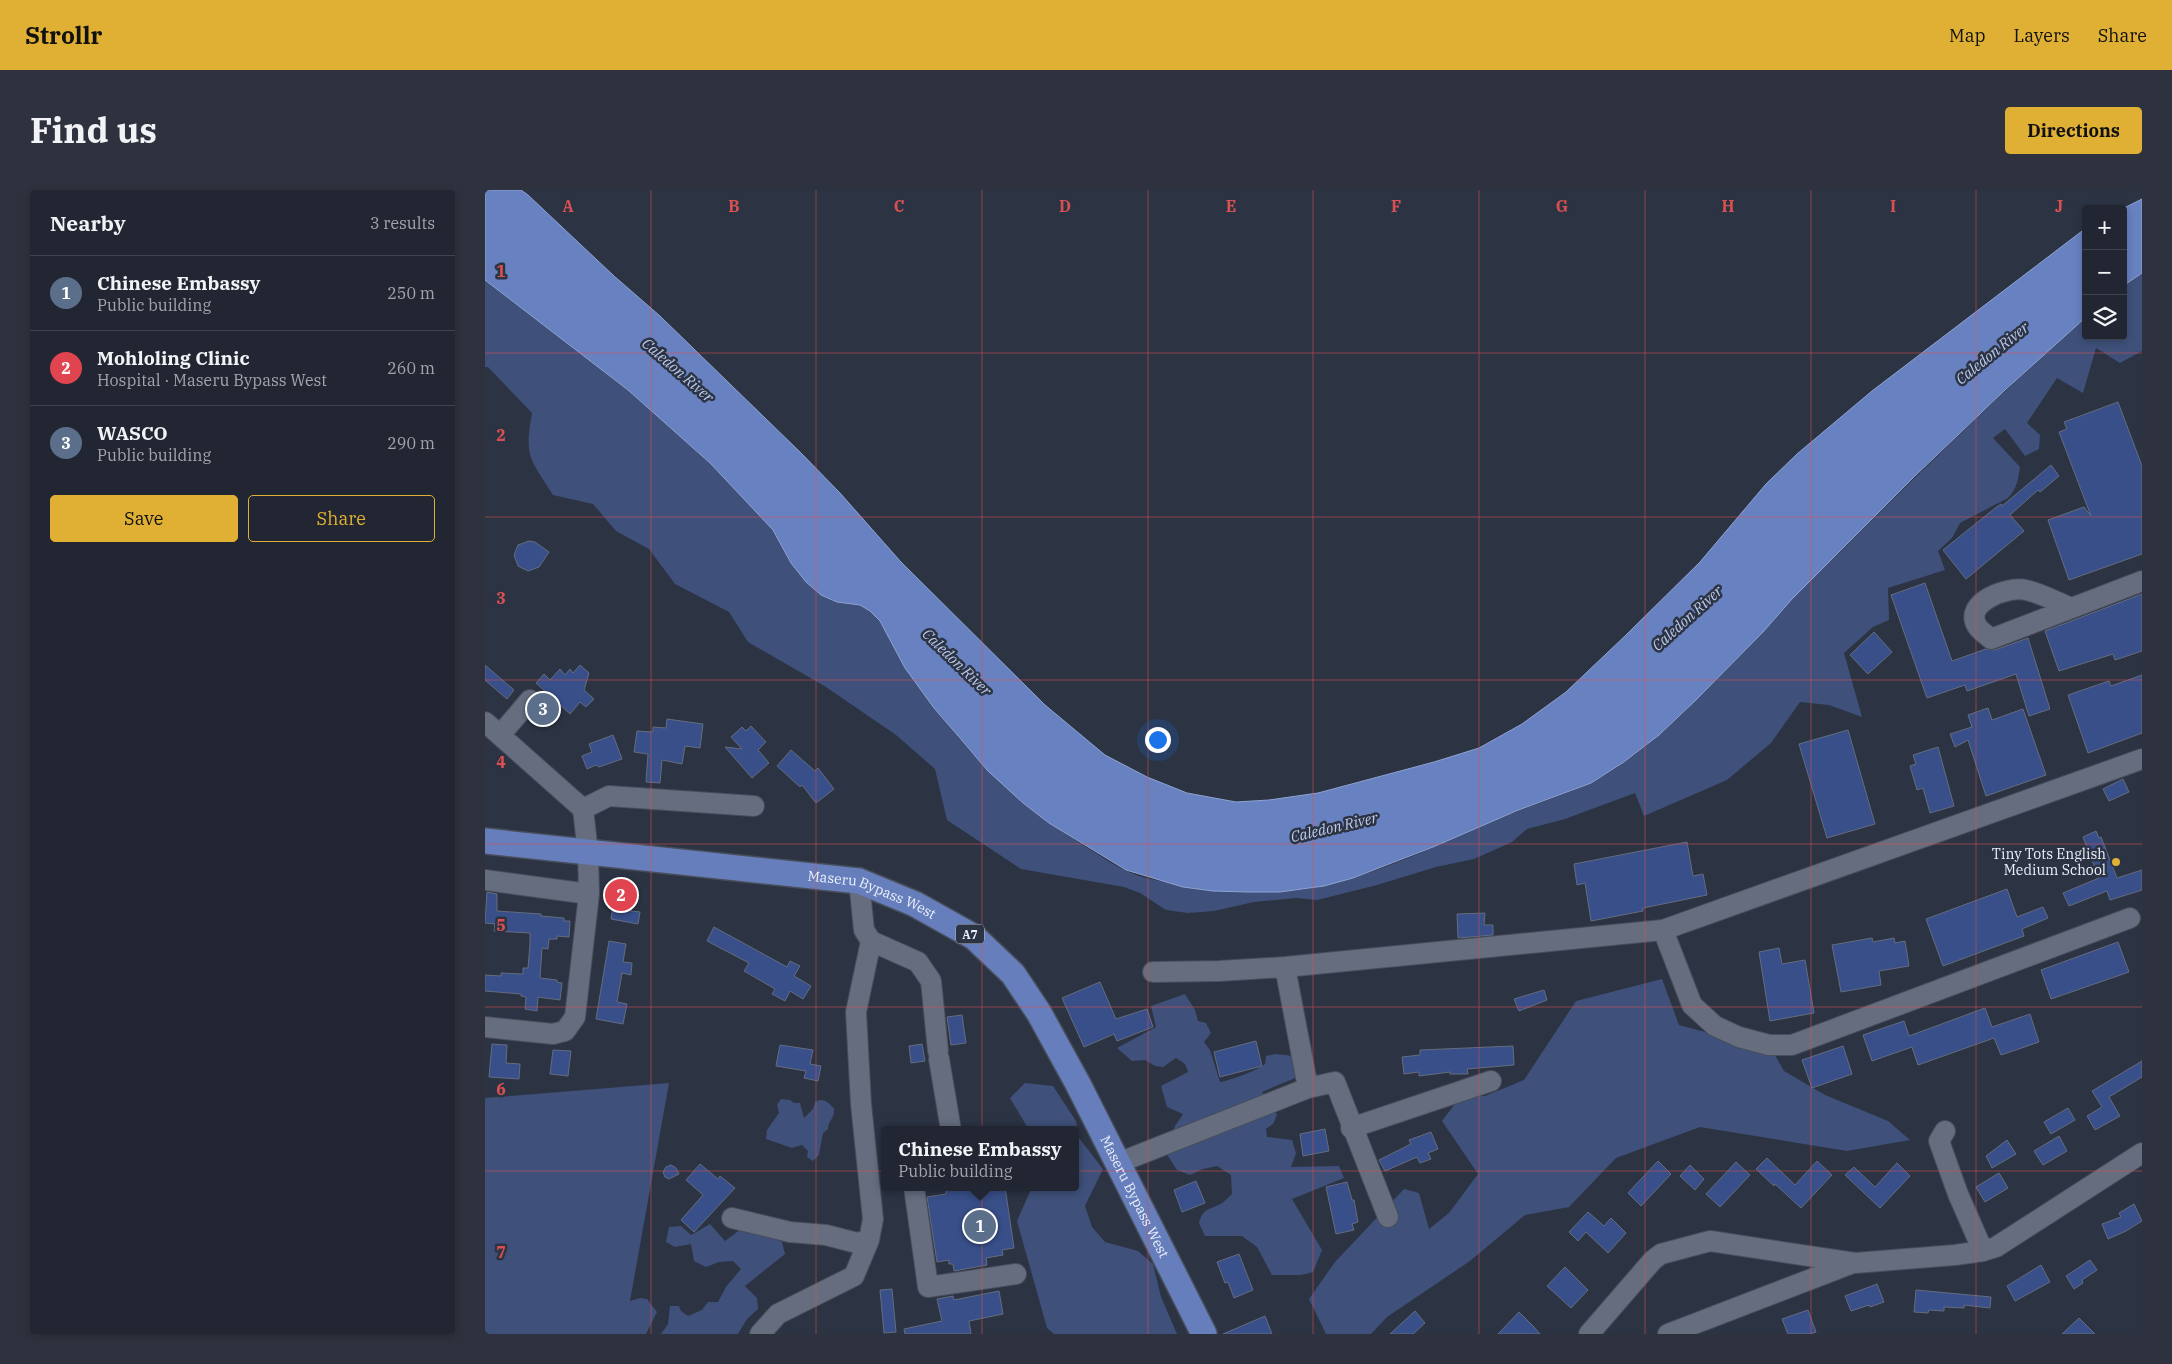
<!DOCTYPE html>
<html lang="en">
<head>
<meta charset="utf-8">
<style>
	:root { --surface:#212632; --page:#2d323e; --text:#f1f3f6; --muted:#a2a5ac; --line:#3e434d; --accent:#e0b034 }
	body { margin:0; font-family:"IBM Plex Serif",serif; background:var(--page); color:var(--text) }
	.controls { position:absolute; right:15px; top:15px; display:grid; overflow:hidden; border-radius:5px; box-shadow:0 2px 8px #0003 }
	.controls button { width:45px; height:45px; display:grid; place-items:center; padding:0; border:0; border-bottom:1px solid var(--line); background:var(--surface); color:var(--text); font:25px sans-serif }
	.you { position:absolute; left:672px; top:549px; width:18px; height:18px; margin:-12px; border:4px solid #fff; border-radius:50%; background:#1a73e8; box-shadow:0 0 0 8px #1a73e833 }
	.badge { display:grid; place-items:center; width:32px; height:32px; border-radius:50%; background:var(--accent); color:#fff; font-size:16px; font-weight:700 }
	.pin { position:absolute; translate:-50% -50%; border:2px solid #fff; box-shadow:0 1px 5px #0006 }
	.popup { position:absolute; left:396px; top:936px; width:198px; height:65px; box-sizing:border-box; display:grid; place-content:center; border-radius:5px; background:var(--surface); filter:drop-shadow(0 1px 4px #0005); font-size:16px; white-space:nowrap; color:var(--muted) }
	.popup b { font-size:19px; color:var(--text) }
	.popup::after { content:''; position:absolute; left:50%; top:100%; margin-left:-10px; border:10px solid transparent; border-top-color:var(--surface) }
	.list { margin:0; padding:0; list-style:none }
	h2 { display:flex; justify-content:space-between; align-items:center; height:65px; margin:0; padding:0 20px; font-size:21px }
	h2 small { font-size:16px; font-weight:400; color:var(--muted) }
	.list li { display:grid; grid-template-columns:32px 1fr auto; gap:15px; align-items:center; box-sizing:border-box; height:75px; padding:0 20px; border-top:1px solid var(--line) }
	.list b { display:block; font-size:19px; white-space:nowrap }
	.list p { margin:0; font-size:16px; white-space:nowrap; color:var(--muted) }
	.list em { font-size:16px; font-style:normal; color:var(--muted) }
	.actions { display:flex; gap:10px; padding:15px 20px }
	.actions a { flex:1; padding:11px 0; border:1px solid var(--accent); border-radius:5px; text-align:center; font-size:18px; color:var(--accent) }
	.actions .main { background:var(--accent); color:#111 }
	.icon { flex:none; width:28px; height:28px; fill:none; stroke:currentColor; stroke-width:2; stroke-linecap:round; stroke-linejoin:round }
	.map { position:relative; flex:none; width:1657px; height:1144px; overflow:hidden; border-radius:5px }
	header { display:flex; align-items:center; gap:30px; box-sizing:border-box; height:70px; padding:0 25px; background:var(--accent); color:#111 }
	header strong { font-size:24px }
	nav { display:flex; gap:28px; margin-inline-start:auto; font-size:18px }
	.intro { display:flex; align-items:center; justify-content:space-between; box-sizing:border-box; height:120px; padding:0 30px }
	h1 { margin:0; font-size:35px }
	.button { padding:12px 22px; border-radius:5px; background:var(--accent); color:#111; font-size:18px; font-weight:700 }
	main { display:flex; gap:30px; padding:0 30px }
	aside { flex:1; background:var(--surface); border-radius:5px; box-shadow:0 2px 8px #0003 }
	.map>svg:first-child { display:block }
	.green { fill:#3f517a }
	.water { fill:#6882c1; stroke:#8fa3d2 }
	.building { fill:#384f89; stroke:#646c7e }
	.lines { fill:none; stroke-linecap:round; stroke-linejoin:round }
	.minor-casing { stroke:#484e5b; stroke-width:22 }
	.major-casing { stroke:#484e5b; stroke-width:28 }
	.minor { stroke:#656d7f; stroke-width:20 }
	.major { stroke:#667ebb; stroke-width:25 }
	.grid { fill:none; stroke:#da5052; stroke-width:1; stroke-opacity:0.55 }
	.poi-dot { fill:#e0b034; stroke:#2c3343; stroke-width:2 }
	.labels { text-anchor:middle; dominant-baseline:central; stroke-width:5; stroke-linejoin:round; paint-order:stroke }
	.shield { fill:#2c3343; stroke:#b2b7c3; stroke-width:1 }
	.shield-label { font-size:12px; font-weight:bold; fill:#ebf0fa }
	.poi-label { font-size:14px; fill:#ebf0fa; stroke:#2c3343; text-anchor:end }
	.street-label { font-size:14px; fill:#ebf0fa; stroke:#2c3343 }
	.water-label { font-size:15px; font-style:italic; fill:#bbcbee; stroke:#2c3343 }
	.grid-label { font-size:16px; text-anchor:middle; font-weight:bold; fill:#da5052; stroke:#2c3343; stroke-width:5; stroke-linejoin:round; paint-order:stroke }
</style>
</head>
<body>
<header>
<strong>Strollr</strong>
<nav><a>Map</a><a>Layers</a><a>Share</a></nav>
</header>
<div class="intro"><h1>Find us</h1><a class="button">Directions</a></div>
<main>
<aside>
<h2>Nearby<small>3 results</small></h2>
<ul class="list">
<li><span class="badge" style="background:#5c6f8a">1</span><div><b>Chinese Embassy</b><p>Public building</p></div><em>250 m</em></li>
<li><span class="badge" style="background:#e0444e">2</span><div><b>Mohloling Clinic</b><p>Hospital · Maseru Bypass West</p></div><em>260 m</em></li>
<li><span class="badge" style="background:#5c6f8a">3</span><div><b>WASCO</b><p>Public building</p></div><em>290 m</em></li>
</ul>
<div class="actions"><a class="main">Save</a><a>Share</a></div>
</aside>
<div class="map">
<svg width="1657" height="1144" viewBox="0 0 1657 1144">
	<rect width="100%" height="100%" fill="#2c3343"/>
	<path class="green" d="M1657,83V161L1635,173L1611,158L1598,203L1572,188L1542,233L1555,245L1554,259L1540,266L1520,239L1508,248L1535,277C1533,290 1532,298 1523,308L1475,333L1467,348L1453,361L1460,380L1403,398L1404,430L1388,437L1359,463L1377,527L1344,515L1315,512L1286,553L1242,590L1159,626L1150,603L1080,629L1042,639L1027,652L989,669L951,677L892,695L832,710L812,708L769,712L729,721L703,723L681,720L655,703L639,697L536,679L462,630L450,579L411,545L341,497L263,452L244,422L190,394L164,359L131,341L108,314L68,305C45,268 39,268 47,223L3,177H0V90L143,200L225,273L288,340L306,373L321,392L336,405L352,412L375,415L385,421L395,431C414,461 431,493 452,521C492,574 539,617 595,653C616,666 637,682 661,688C681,693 702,693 721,696C762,702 801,705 841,695C891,684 949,657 996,636C1044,614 1097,603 1140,572C1203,526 1254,465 1307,409C1328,387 1351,367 1372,345C1441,276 1512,208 1584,141L1601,127V146H1638V96Z
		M1177,789L1194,835L1287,860L1299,881L1340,905L1403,931L1425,950L1362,961L1215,937L1131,968L1084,1017L1040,1025L985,1071L902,1127L886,1144H841L824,1109L850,1072L919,999L934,1003L944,1039L964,1023L993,984L957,931L976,906H1000L1039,890L1091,811Z
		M700,804L710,820L713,831L721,833L726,843L719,852L725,860L735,892C744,891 773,880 780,874L781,866L791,864L817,867L822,883L777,902L792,925L788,934L781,939L782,947L807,950L811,963L806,977L854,976L859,988L807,1009L837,1060L828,1082L816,1085H787L772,1057L757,1046H720L714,1033C718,1017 726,1020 737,1013C741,1010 744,1007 747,1004L746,985L732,976L718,979L705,985L692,980L681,963L690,936L698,924L682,917L676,896L703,882L700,874L691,868L678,877L670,876L660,870L647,871L632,858L671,837L666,816Z
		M184,893L145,1111L155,1108L162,1109L172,1122L161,1144H0V908Z
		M540,893L568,896L591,931L594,948L618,979L600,1016L607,1037L620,1052L653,1061L668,1074L676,1107L692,1144H569L562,1138L532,1031L547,997H590V940H544L525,908Z
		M296,909L305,910L309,913H315L319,928L328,919L330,912C339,907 342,912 349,918C350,929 343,931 343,939L338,943L334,965L328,971L322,967L323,961L317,955L307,958L281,949L282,940L294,923L292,915Z
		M225,1034L240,1051L260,1036L297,1052L300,1064L260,1096L272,1108L273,1119L262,1129L253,1144H176L183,1134L185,1116H194L196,1121L203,1126L217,1120L223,1112H233L241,1097L256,1079L248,1071L234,1072L221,1077L209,1071L206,1054L190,1057L181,1052L184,1037L196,1036L206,1045Z"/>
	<path class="water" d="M0,0H36L43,5L129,86L175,126L316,263L355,303L416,372L560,515L620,565L662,587L702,603L751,612L784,610L833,603L949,572L994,558L1037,534L1081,502L1140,446L1215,372L1281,294L1312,264L1387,201L1601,38V127L1520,200L1430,286L1307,409L1278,442L1210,511L1174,545L1139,572L1106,593L1031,621L948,657L868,688L839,696L795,702H763L728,701L698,697L641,680L564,633L538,613L503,581L449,518L420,478L395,431L385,421L375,415L352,412L336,405L321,392L306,373L288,340L225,273L143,200L0,90Z
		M1657,9V83L1638,96L1637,19Z"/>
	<path class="building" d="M1633,212L1657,276V364L1584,390L1563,330L1599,317L1606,326L1574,242L1582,239L1579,232Z
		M1566,275L1574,286L1555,302L1553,300L1525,325L1539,341L1481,389L1458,360L1509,319L1516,314L1517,316Z
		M44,351L50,352L64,362L54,377L43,381L33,376L29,365L33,355Z
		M1440,393L1467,471L1501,459L1510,460L1543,448L1565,519L1544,526L1531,484L1482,501L1480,495L1442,508L1406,405Z
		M1657,404V461L1630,470L1628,464L1574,481L1560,441Z
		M1389,442L1407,462L1383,484L1365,465Z
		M0,475L29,500L22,509L0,490Z
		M95,475L104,483L99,500L109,509L101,517L95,512L85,524L51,493L59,484L65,490L75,479L80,485L85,479L88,483Z
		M1657,485V543L1603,563L1583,505L1624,491L1626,496Z
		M1503,518L1507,530L1538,519L1561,585L1501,606L1483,550L1470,557L1465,544L1487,537L1483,525Z
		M182,529L218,534L215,558L200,556L197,574L177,570L175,593L161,592L163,564L149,562L152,541L168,542V537L181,538Z
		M266,536L281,552L273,560L284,573L267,588L240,557L257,559L246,547L257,537L261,541Z
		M1363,540L1390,634L1342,648L1314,554Z
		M128,545L137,569L114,577L111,575L102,579L97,566L107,562L104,554Z
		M1453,557L1469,616L1445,623L1438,598L1432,600L1425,576L1431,574L1428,565Z
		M306,560L330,581L333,578L349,599L331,613L317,595L315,597L292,576Z
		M1638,589L1644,602L1624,611L1618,599Z
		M1611,641L1614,648L1616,647L1632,688L1657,680V700L1625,710L1622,701L1584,716L1578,703L1614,688L1598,647Z
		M1202,652L1208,686L1218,684L1222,705L1158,718V721L1106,731L1100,693L1092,695L1089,674Z
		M1522,699L1532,727L1558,717L1563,728L1537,739L1539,746L1458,776L1441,729Z
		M131,700L149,703L146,721L155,722L153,734L126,729Z
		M2,702L12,704V721L56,724V726L79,728V731H85L84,747L72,746V749H64L63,759L57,758L55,788L72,790V792L77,793L75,810L53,807L52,821L40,819L41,807L36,806V804L0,801V785L16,786V783L38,784V778H43L45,754V743L9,741L10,734L0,733Z
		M1000,723L999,735H1008V745L973,748L972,724Z
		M229,737L302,777L305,771L315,776L309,786L326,796L318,809L305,801L300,811L287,804L290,799L259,781L264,773L222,751Z
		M1387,748L1388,752L1409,748L1410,753L1420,751L1424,776L1394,781L1396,795L1356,802L1347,755Z
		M124,751L141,754L138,772L147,773L146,785L137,783L132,812L142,814L138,834L111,829Z
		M1633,752L1644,782L1566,809L1556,780Z
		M1294,758L1297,774L1320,770L1329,823L1285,831L1274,762Z
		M615,792L631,829L662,819L668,837L632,851L629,844L599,857L577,808Z
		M1059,800L1062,810L1034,821L1029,809Z
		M1500,818L1507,837L1545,824L1554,852L1516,865L1509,848L1433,875L1427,857L1387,871L1378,845L1419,831L1424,846Z
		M477,825L481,853L466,855L462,827Z
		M771,851L777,876L735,887L729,862Z
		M7,854L22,855L21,873L35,874L34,889L4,887Z
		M437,854L440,871L426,873L424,856Z
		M295,855L328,860L325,874L336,876L333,891L319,888L321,881L291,876Z
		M1028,856L1029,875L982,879L983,884H965V882L934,886V882L919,884L917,867L935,865V860Z
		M1358,856L1367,884L1327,898L1317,870Z
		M68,860L86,861L83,886L65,884Z
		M1657,871V887L1624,907L1635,926L1610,940L1602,926L1617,917L1607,901Z
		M1583,918L1590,930L1566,944L1559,932Z
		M840,939L844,961L818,966L815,944Z
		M946,942L953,959L943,963L946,969L935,973L932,967L900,981L894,970L926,954L924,950Z
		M1574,946L1582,961L1558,975L1549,961Z
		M1522,950L1531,964L1507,978L1501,966Z
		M1282,968L1310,995L1332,971L1347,985L1316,1018L1290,994L1289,996L1271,979Z
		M1173,971L1186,984L1156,1016L1143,1003Z
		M1251,972L1265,985L1235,1017L1221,1004Z
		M1412,973L1425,986L1395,1018L1360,985L1369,977L1390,997Z
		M215,974L233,989L235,986L250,998L209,1042L196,1030L218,1005L201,990Z
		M186,975L191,978L194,984L184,989L180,987L178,982L181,977Z
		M1205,975L1219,989L1210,1000L1195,986Z
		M1514,983L1523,998L1500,1012L1491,997Z
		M711,991L720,1013L697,1022L689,1000Z
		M862,992L867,1010H869L873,1032L867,1034L869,1040L851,1044L841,997Z
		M474,997H520L529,1058L517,1060L518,1065L501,1068L502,1075L469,1081L468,1074H464V1070L452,1072L442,1007L461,1004V999Z
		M1649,1014L1657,1031L1641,1041L1623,1049L1617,1034L1636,1027L1634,1023Z
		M1103,1022L1119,1036L1126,1028L1141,1043L1123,1063L1101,1042L1093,1051L1084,1042Z
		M754,1064L768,1100L749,1108L743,1092L740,1093L732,1072Z
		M1605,1070L1612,1080L1597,1090L1598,1093L1589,1099L1581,1086Z
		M1556,1075L1565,1092L1530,1111L1522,1096Z
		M1080,1077L1103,1100L1086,1118L1062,1096Z
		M1392,1094L1399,1112L1385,1117L1384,1115L1366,1121L1360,1106Z
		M407,1099L411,1142L399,1143L395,1100Z
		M1431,1100L1506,1107L1505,1118L1479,1115V1118L1459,1117V1121L1444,1120L1443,1123L1429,1122Z
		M514,1101L518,1124L484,1131L486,1144H420L419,1139L457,1131L452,1109L468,1106L469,1110Z
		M1323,1120L1331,1142L1325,1144H1303L1297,1129Z
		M930,1121L940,1133L928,1144H905Z
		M1034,1122L1049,1137L1055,1144H1013Z
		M780,1126L787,1144H738Z
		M1594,1128L1610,1144H1577Z"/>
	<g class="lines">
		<g class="minor-casing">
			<path id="minor" d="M1587,418C1573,413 1556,403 1541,400C1523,396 1478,412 1492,436C1495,441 1502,445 1506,449L1657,391
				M0,532L98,619L103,663L104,704L90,827L80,841L68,844L0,837
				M16,544L45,510
				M98,619L124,606L269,616
				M0,690L104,704
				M374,691L379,740L386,751L433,772L446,791L453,861
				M1178,740L1207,815L1230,836L1254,847L1284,855H1307L1645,728
				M800,777L823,898L850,892L903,1027
				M668,782L734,781L800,777L1178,740L1657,569
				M454,869L466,940
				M866,938L1006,891
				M1460,941L1454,951L1473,1004L1498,1061
				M633,973L823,898
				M429,997L443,1097L531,1084
				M247,1028L305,1042L341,1045L372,1053L384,1050
				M275,1144L293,1124L369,1086L384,1050L388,1029L376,914L371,822L386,751
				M1104,1144L1168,1070L1176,1064L1225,1051L1370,1073L1470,1065L1498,1061L1511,1057L1657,963
				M1183,1144L1368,1073"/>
		</g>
		<g class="major-casing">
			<g id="major">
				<path id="s1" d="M0,651L374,691L430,714L489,747L528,784L554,823L593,894L719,1144"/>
			</g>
		</g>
		<use href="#minor" class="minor"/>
		<use href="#major" class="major"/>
	</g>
	<path class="grid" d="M166,0V1144M331,0V1144M497,0V1144M663,0V1144M828,0V1144M994,0V1144M1160,0V1144M1326,0V1144M1491,0V1144M0,163H1657M0,327H1657M0,490H1657M0,654H1657M0,817H1657M0,981H1657"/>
	<circle class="poi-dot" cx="1631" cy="672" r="5"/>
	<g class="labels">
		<rect class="shield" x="471" y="734.5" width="28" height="19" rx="4"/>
		<g class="shield-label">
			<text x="485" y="744">A7</text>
		</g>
		<g class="poi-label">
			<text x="1621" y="664">Tiny Tots English<tspan x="1621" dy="16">Medium School</tspan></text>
		</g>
		<g class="street-label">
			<text stroke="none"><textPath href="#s1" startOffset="392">Maseru Bypass West</textPath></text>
			<text stroke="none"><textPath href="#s1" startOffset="812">Maseru Bypass West</textPath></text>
		</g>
		<g class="water-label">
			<text transform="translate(1507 163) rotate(-39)">Caledon River</text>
			<text transform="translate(193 180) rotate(41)">Caledon River</text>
			<text transform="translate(1202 428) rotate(-42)">Caledon River</text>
			<text transform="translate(472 472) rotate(44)">Caledon River</text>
			<text transform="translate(849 637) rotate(-13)">Caledon River</text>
		</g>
	</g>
	<g class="grid-label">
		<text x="83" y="22">A</text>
		<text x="249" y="22">B</text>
		<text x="414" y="22">C</text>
		<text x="580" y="22">D</text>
		<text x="746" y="22">E</text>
		<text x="911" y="22">F</text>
		<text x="1077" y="22">G</text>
		<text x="1243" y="22">H</text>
		<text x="1408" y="22">I</text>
		<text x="1574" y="22">J</text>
		<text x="16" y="87">1</text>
		<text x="16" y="251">2</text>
		<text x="16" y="414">3</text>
		<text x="16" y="578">4</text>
		<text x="16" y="741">5</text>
		<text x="16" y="905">6</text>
		<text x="16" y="1068">7</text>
	</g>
</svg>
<div class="controls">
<button>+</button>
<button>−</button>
<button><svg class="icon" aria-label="layers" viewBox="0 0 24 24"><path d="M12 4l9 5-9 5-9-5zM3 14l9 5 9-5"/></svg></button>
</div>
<div class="you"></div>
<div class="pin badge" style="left:495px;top:1036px;background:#5c6f8a">1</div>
<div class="popup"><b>Chinese Embassy</b>Public building</div>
<div class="pin badge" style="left:136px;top:705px;background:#e0444e">2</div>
<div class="pin badge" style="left:58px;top:519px;background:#5c6f8a">3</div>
</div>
</main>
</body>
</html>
